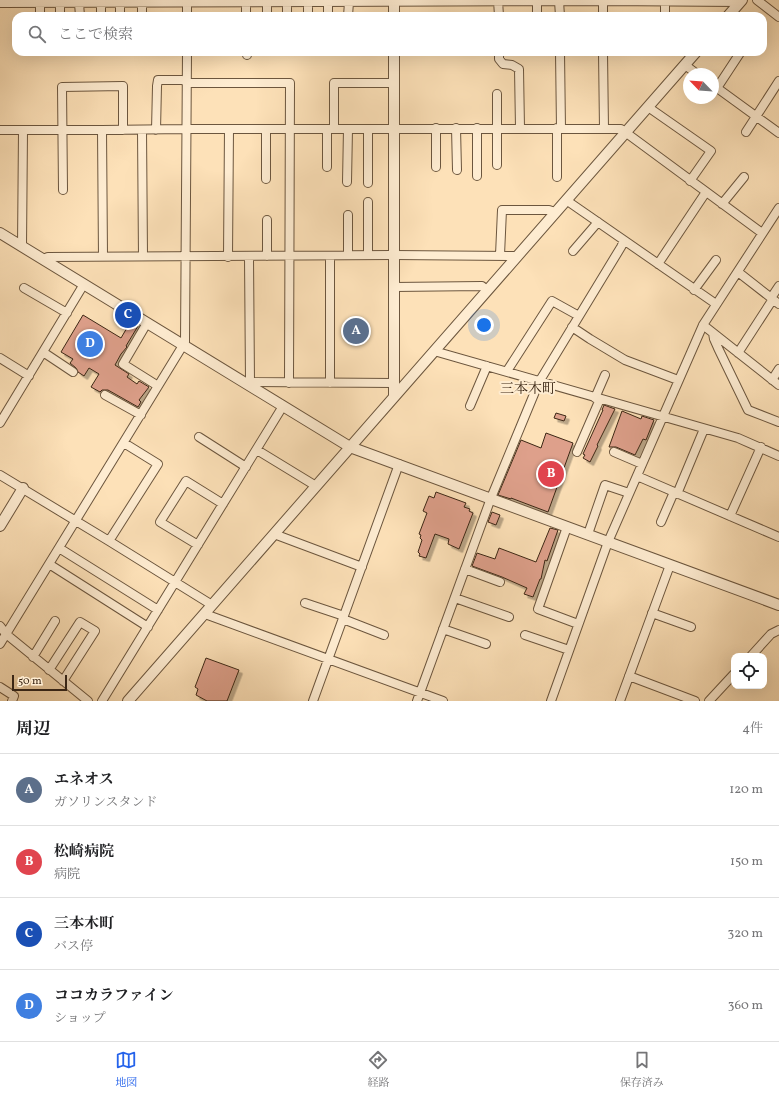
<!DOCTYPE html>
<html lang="ja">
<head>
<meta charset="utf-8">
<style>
	:root { --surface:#fff; --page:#f6f6f6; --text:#202124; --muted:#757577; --line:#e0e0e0; --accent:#2563eb }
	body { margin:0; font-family:Vollkorn,"Noto Serif JP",serif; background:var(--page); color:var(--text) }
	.controls { position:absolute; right:12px; bottom:12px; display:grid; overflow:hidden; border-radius:8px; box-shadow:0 4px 16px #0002 }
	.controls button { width:36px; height:36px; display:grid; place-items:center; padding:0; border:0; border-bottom:1px solid var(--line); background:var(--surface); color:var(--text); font:20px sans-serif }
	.compass { position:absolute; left:683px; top:68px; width:36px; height:36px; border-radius:50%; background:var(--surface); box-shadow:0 4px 16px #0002; rotate:295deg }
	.scale { position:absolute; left:12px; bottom:10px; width:55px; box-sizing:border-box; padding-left:4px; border:2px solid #3c2715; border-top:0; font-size:11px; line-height:14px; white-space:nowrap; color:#3c2715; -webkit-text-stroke:3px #feecd1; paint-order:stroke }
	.you { position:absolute; left:484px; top:325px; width:14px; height:14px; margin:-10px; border:3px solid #fff; border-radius:50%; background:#1a73e8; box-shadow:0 0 0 6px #1a73e833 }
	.badge { display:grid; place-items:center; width:26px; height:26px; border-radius:50%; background:var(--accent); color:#fff; font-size:13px; font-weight:700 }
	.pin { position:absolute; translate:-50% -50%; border:2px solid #fff; box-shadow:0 1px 4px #0006 }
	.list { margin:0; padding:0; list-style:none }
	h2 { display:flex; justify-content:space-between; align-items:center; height:52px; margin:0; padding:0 16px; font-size:17px }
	h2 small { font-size:13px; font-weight:400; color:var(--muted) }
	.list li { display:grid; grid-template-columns:26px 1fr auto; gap:12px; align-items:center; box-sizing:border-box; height:72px; padding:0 16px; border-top:1px solid var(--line) }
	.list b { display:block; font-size:15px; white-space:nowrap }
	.list p { margin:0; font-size:13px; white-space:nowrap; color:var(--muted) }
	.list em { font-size:13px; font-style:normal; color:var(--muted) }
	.icon { flex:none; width:22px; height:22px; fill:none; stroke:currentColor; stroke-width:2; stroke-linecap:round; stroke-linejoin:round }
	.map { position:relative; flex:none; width:779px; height:701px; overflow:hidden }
	.search { position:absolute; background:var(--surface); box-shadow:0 4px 16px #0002; left:12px; right:12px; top:12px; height:44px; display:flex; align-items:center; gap:10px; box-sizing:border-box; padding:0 14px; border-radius:12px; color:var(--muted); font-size:15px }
	.sheet { height:340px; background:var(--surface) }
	nav { display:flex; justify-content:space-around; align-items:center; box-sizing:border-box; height:56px; border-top:1px solid var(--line); background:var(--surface); font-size:11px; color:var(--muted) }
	nav a { display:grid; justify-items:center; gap:2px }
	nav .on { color:var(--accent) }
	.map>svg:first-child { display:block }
	.building { fill:#dea08b; stroke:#3c2715; filter:url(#shadow) }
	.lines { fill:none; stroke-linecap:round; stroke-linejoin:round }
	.minor-casing { stroke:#6c563e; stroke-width:10 }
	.tertiary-casing { stroke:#6c563e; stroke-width:12 }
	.minor { stroke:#feecd1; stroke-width:8 }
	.tertiary { stroke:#feecd1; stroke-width:10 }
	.labels { text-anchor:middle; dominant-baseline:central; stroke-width:4; stroke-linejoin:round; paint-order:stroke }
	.quarter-label { font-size:14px; fill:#3c2715; stroke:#feecd1 }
</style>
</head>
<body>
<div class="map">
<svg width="779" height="701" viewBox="0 0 779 701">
	<defs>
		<filter id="shadow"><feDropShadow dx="3.5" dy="3.5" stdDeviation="0" flood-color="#0004"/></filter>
	</defs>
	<rect width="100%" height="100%" fill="#fde1b8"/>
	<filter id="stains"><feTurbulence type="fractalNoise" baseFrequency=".005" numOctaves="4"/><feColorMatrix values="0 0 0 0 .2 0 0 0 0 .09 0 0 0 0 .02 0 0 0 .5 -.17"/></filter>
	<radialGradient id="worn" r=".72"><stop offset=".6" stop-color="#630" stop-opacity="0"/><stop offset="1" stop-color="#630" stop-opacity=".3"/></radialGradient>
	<path class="building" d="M83,315L121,338L131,321L137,324L138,326L126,346L127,347L121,354L115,365L129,374L127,377L137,384L139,381L149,387L139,400L141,402L138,407L108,390H102L100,392L91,387L99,374L89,368L84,376L78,372L76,368L70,363L73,359L61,352Z
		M604,405L615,409L597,445L598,446L590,462L583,458L585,455L583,454L603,410H602Z
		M622,411L641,419L642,416L654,420L646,440L643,439L635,455L616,447H609Z
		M556,413L566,416L564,421L554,418Z
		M546,433L573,443L548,512L511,498V499L498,495L521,440L541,448Z
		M436,492L466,503L464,507L470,509L469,511L473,513L459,549L448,544L449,539L435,534L426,558L419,556L420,554L418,552L422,540L420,538L421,535L419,534L427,513L423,511L429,496L434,498Z
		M492,512L500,515L496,525L488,522Z
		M550,528L558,530L547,561L545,560L541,579H540L533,597L524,594L527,588L502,577L472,566L477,553L495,559L499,548L536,562Z
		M206,658L239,670L227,701H207L196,695L198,689L195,687Z"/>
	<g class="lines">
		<g class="minor-casing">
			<path id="minor" d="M187,0V16
				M498,0L499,16
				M603,0V16
				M757,0L779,17
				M559,1L560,16
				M665,1V16
				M308,2V16
				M328,2V16
				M0,3L603,1L740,2
				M40,3V16
				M79,3L80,16
				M101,3V16
				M246,3V16
				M267,3V16
				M287,3V16
				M60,16V3
				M120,16V3
				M142,16V3
				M348,16L349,2
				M537,16V2
				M247,52V55
				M499,52V59L503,64L512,65L519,69L520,128
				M560,52L561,129
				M603,52L604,129
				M685,65L697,74
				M713,85L779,133
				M717,88L740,53
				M497,94V165
				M648,107L711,151L690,181
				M436,128V167
				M456,128L457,170
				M477,128V176
				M334,129V83H394
				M368,129V183
				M0,130H102L186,129H621L762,233
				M102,130L103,256
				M142,130L143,256
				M156,130L157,86L158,80H182L191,83H290L289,383
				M746,132L779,81
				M327,167V129
				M557,177V128
				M266,179V129
				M347,182L348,129
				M63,190L62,87L123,86V130
				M566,200L716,304
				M722,204L744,177
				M348,215V255
				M267,220V256
				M22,246L23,130
				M573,251L598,222
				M368,255V202
				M500,255L502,210H549L555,212
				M228,257L229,129
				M249,257L250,382
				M43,259L48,257L394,255L516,256
				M658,264L706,192
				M738,272L779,304
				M394,287L482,286L487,290
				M24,288L67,313
				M694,290L716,260
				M771,298L779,286
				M147,323L123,364L158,386
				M703,325L779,385
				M572,327L590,339L625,360L678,380
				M713,333L714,339L718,348L748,410L779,422
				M434,351L738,438L779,456
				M43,352L73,372
				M738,353L773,299
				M0,358L29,376
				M507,371L552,301L579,316
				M772,380L779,369
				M330,383V256
				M248,385L250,382L394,383
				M105,395L141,415
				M595,398L605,375
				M470,406L487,366
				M0,423L84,284
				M199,437L246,467
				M257,450L316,486
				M577,452L600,399
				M614,452L642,464
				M0,475L109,541L212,605
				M637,476L779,537
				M677,494L704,429
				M730,516L761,447
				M661,522L674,492
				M567,527L538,609L578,624
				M274,534L362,567
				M588,534L605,485L629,493
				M109,541L158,464L124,443
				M198,545L160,522L186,481L223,504
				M59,548L158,610
				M49,564L148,627
				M465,569L500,582
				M455,598L509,617
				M305,603L344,616
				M652,613L691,627
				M205,614L443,701
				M343,619L384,635
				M0,626L6,634L88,701
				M443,629L486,644
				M525,635L569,650
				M0,644L185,342L187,52
				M751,656L771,634L779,630
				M33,657L55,621
				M49,670L80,622L95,631L63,681
				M629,676L695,701
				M0,687L14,696L12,701
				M102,701L283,406
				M313,701L399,464
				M417,701L491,498L539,382L621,247L624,241
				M551,701L608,542L703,325L779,208
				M620,701L670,565
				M709,701L734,674"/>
		</g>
		<g class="tertiary-casing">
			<path id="tertiary" d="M394,16V0
				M728,16L742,0
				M394,52V396
				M0,233L350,447L779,605
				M0,526L23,488
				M128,701L696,52"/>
		</g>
		<use href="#minor" class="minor"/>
		<use href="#tertiary" class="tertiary"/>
	</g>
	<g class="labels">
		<g class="quarter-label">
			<text x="528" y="389">三本木町</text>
		</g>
	</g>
	<rect width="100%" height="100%" filter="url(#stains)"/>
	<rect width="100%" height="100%" fill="url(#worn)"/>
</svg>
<div class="controls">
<button><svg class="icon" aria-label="locate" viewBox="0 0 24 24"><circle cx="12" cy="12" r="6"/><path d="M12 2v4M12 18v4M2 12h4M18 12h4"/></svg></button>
</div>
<svg class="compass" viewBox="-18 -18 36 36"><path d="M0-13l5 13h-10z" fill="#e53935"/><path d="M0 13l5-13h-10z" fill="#757577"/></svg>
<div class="scale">50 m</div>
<div class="you"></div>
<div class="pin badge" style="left:356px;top:331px;background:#5c6f8a">A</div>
<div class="pin badge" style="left:551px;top:474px;background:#e0444e">B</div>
<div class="pin badge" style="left:128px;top:315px;background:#1a4fb4">C</div>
<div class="pin badge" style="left:90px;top:344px;background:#3f7fe0">D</div>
<div class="search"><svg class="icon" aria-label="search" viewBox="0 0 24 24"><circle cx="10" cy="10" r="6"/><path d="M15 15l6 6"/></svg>ここで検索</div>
</div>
<section class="sheet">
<h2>周辺<small>4件</small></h2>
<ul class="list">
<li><span class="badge" style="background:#5c6f8a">A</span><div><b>エネオス</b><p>ガソリンスタンド</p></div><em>120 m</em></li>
<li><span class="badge" style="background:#e0444e">B</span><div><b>松崎病院</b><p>病院</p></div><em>150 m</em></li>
<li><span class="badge" style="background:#1a4fb4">C</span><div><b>三本木町</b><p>バス停</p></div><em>320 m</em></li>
<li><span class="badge" style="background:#3f7fe0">D</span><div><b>ココカラファイン</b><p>ショップ</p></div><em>360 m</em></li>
</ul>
</section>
<nav>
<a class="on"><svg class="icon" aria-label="map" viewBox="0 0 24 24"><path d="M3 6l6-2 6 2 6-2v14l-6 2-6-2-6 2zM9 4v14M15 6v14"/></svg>地図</a>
<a><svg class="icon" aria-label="directions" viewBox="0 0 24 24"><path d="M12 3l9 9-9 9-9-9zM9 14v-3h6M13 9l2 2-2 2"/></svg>経路</a>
<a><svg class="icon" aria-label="saved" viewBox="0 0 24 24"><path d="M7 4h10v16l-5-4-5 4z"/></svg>保存済み</a>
</nav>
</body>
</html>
